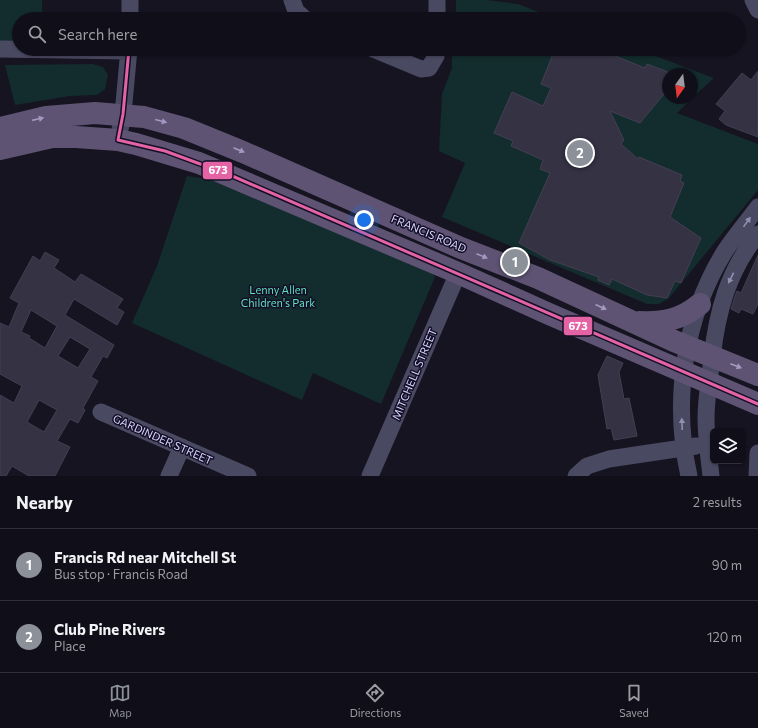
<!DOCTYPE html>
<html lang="en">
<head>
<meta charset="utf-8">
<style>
	:root { --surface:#100f19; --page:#1e1d26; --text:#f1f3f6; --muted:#9c9ca2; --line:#302f38; --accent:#8c9099 }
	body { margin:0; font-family:Commissioner,sans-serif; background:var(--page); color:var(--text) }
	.controls { position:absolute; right:12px; bottom:12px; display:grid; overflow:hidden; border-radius:6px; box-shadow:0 1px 3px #0004 }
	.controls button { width:36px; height:36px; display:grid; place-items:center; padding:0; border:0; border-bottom:1px solid var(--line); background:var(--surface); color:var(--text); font:20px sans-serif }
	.compass { position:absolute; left:662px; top:68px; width:36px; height:36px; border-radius:50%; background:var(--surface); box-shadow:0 1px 3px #0004; rotate:194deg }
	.you { position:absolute; left:364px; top:220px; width:14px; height:14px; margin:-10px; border:3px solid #fff; border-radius:50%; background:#1a73e8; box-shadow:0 0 0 6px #1a73e833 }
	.badge { display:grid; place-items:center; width:26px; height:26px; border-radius:50%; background:var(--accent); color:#fff; font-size:13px; font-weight:700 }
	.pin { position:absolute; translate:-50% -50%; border:2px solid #fff; box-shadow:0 1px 4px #0006 }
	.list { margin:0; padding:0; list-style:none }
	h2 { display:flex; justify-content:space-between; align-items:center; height:52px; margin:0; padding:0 16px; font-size:17px }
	h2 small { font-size:13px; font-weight:400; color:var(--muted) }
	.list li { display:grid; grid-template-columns:26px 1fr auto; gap:12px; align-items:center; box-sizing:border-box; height:72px; padding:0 16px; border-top:1px solid var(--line) }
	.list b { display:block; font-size:15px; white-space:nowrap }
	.list p { margin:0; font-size:13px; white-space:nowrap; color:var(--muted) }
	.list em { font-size:13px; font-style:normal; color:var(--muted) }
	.icon { flex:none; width:22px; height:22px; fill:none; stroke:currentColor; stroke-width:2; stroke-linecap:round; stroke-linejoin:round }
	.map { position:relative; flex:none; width:758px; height:476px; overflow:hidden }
	.search { position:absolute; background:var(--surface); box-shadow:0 1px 3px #0004; left:12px; right:12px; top:12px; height:44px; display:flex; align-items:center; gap:10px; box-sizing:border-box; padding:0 14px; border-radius:22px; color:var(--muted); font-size:15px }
	.sheet { height:196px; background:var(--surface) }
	nav { display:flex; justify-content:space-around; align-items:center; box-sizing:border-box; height:56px; border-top:1px solid var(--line); background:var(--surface); font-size:11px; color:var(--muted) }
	nav a { display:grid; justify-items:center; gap:2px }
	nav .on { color:var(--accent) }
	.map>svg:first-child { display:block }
	.green { fill:#132c2d }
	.building { fill:#343243; stroke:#433f54; fill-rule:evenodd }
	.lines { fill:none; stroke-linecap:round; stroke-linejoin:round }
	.minor { stroke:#4a4962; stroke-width:17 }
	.major { stroke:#5e5373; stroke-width:22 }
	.bus-1-casing { stroke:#130f26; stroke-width:6 }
	.bus-1 { stroke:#e463a4; stroke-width:3 }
	.oneway { fill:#a29ac0 }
	.oneway2 { fill:#928eb0 }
	.labels { text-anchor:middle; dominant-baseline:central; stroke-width:3; stroke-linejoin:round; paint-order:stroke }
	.street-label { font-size:11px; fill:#d9d4ff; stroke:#130f26 }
	.park-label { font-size:11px; fill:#5fe0c0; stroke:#130f26 }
	.line-badge { stroke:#130f26; stroke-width:1.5 }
	.badge-label { font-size:11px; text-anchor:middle; font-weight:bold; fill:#fff }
</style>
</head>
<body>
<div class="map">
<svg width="758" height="476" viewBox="0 0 758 476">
	<rect width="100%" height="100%" fill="#161421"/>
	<path class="green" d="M0,0H42V19H19V42L0,41Z
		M456,0H488L518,4L557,19H456Z
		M452,49H637L714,78L692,98V74H668V98H692L677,113L758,144V190L669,298L659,304H647L442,217L465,163L439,151L442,94L452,68Z
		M92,64L103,67L108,75L105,89L97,95L70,96L15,105L5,65Z
		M187,176L208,179L426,261L435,277L381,404L313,373L302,400L132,323L157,266Z"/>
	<path class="building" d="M555,49H598L645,68L647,64L668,72V89L640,123L610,111L624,140L621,144L638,159L639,157L682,175L680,181L684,183L670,217L701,238L681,283L675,281L667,298L647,295L612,279L609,285L598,280L599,277L550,260L519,243L550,173L540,169L543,160L511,146L513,141L494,133L512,92L543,106L551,88L541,84Z
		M758,71V137L726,125L719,119L725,111L716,104L742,73L751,80Z
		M45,252L59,260L54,268L75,282L81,274L123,299L117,308L124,312L117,325L74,299L65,315L114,345L107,358L103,356L91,377L98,381L83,408L85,410L78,423L70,419L57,441L70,447L55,476H29L12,466L6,476H0V395L14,403L22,386L0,374V323L9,327L19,303L10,298L33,256L40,261ZM31,310L57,326L45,348L29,338L30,336L21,332ZM70,337L90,349L78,368L58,356ZM39,400L57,410L44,432L27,422Z
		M758,255V304L753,314L741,309L739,313L731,309L735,296L737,291L741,293Z
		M607,356L623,363L619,372L624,399L629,398L637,436L614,440L611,428L607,429L598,375Z"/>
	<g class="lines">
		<path class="minor" d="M292,0L296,11L305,19
			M437,0V19
			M753,0L758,10
			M130,19V0
			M0,49L129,51
			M373,49L421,69L429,68L436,56L437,49
			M118,140L123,114L129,49
			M101,412L248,476
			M169,476L182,447
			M370,476L458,273
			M576,476L587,466L609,459L696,446
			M689,476C672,400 684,317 725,251C735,236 747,222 758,207
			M711,476C709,457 706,438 706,418C706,398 710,378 712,358C717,312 728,271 758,234
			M757,476L758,453"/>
		<path class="major" d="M0,128L46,117L95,113L144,117L184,128L243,152L461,248L538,278L674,341L758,375
			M0,149L52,137H76L118,140L136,144L199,163L458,273L549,314L758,404
			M639,322C663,323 681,320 700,304"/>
		<g class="bus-1-casing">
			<path id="bus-1" d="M129,49L123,114L118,140L165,151L230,175L758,404"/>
		</g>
		<use href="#bus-1" class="bus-1"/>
	</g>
	<defs><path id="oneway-solid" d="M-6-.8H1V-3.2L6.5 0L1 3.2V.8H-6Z"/></defs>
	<g class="oneway">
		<use href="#oneway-solid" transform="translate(38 119) rotate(-13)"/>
		<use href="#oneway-solid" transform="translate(161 121) rotate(15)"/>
		<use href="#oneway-solid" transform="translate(239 150) rotate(23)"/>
		<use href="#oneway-solid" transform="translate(482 256) rotate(22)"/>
		<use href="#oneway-solid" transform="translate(601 307) rotate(25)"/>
		<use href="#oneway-solid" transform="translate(736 366) rotate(21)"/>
	</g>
	<g class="oneway2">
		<use href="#oneway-solid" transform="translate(747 222) rotate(-54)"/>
		<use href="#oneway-solid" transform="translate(731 278) rotate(116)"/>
		<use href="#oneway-solid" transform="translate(682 424) rotate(-92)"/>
	</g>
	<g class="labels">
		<g class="street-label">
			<text transform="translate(429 233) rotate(23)">FRANCIS ROAD</text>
			<text transform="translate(414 374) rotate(-67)">MITCHELL STREET</text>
			<text transform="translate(163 439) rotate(24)">GARDINDER STREET</text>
		</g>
		<g class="park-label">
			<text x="278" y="289">Lenny Allen<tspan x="278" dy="13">Children's Park</tspan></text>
		</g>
	</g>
	<g class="line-badge">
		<rect x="202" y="161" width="31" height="19" rx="4" fill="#e463a4"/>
		<rect x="563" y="316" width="30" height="20" rx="4" fill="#e463a4"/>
	</g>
	<g class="badge-label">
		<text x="218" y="174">673</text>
		<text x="578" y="330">673</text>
	</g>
</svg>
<div class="controls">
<button><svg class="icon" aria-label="layers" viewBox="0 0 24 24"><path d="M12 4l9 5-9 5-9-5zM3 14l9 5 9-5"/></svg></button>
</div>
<svg class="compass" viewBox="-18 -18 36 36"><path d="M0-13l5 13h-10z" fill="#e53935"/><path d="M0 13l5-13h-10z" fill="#9c9ca2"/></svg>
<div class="you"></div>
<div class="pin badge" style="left:515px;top:262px">1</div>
<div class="pin badge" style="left:580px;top:153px">2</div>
<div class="search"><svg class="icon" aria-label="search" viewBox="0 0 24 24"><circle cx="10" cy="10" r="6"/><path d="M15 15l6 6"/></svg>Search here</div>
</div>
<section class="sheet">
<h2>Nearby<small>2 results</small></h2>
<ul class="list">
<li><span class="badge">1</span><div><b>Francis Rd near Mitchell St</b><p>Bus stop · Francis Road</p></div><em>90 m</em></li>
<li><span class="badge">2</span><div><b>Club Pine Rivers</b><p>Place</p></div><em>120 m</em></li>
</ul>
</section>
<nav>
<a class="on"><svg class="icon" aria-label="map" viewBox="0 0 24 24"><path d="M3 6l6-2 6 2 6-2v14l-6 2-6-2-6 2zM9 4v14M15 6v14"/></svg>Map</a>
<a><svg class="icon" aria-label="directions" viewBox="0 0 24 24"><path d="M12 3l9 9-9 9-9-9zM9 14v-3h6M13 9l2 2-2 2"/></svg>Directions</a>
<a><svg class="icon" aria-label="saved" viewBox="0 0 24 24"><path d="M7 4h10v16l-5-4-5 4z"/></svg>Saved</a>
</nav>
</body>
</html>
